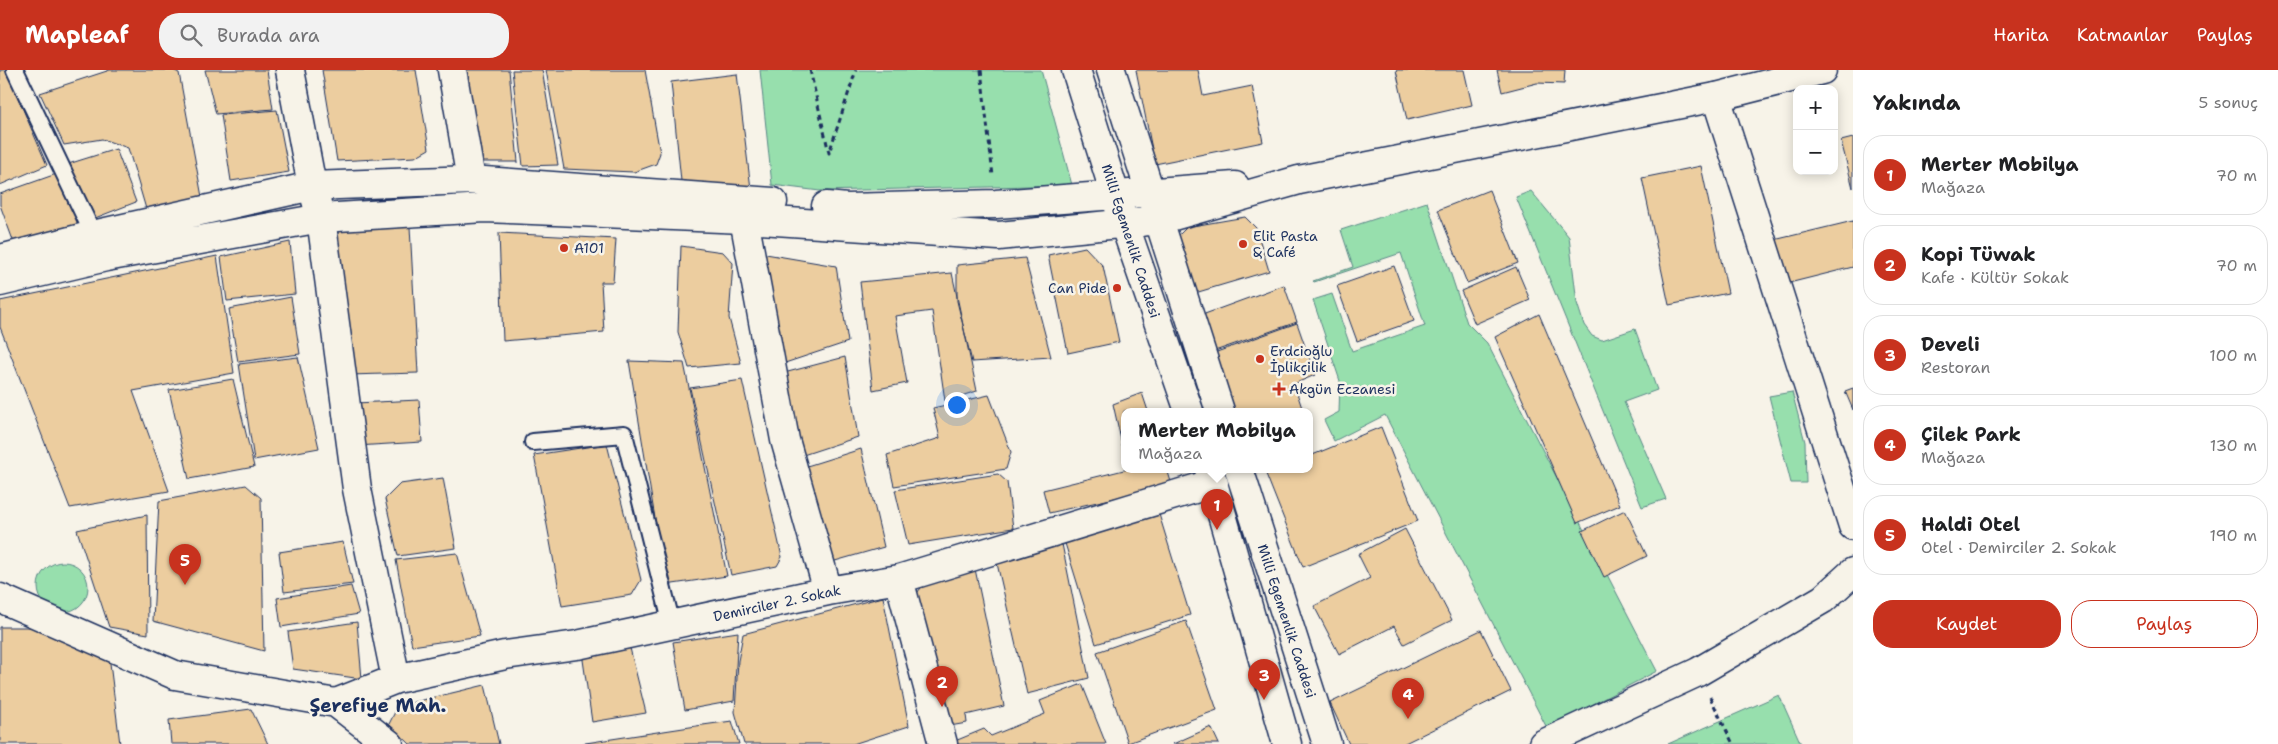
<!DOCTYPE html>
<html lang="tr">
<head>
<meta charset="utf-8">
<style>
	:root { --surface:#fff; --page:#f2f2f2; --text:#202124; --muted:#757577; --line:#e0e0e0; --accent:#c8321e }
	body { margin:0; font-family:"Shantell Sans",sans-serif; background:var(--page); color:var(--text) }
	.controls { position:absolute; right:15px; top:15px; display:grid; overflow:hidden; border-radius:10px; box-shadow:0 2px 12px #0003 }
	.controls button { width:45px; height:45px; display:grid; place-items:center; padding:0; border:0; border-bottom:1px solid var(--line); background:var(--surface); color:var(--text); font:25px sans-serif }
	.you { position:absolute; left:956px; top:334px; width:18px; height:18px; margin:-12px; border:4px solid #fff; border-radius:50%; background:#1a73e8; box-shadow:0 0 0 8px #1a73e833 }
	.badge { display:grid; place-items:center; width:32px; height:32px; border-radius:50%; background:var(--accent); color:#fff; font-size:16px; font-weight:700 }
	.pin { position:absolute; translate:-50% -41px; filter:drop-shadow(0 1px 2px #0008) }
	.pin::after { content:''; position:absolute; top:26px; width:18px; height:15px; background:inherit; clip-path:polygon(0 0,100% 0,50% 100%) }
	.popup { position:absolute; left:1121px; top:338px; width:192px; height:65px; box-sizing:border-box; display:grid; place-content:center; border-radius:10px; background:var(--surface); filter:drop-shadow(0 1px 4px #0005); font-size:16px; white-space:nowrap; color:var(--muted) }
	.popup b { font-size:19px; color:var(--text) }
	.popup::after { content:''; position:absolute; left:50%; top:100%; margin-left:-10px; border:10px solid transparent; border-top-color:var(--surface) }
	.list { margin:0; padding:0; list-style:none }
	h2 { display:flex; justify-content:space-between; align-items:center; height:65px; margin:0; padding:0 20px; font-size:21px }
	h2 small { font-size:16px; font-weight:400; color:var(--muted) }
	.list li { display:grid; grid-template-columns:32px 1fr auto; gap:15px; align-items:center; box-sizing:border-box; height:80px; margin:0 10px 10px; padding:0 10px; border:1px solid var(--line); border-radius:20px }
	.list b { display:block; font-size:19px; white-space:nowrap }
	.list p { margin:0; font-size:16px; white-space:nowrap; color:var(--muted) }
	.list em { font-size:16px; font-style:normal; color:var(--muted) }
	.actions { display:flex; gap:10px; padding:15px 20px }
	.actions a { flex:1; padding:11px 0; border:1px solid var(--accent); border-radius:20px; text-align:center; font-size:18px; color:var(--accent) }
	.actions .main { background:var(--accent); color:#fff }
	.icon { flex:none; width:28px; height:28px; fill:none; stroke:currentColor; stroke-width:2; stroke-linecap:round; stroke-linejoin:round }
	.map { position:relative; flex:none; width:1853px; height:674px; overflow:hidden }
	header { display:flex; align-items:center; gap:30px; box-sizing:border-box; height:70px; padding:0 25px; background:var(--accent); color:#fff }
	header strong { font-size:24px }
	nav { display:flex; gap:28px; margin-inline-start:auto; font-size:18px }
	.search { width:350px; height:45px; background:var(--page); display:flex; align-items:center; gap:12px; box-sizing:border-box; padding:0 18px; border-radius:20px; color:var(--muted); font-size:19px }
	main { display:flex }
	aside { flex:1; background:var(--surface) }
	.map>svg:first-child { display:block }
	.green { fill:#97dfad; stroke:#598786 }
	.building { fill:#eccd9f; stroke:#1b2f5e }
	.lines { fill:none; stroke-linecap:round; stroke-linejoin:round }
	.lane-casing { stroke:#1b2f5e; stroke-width:20 }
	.street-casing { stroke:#1b2f5e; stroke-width:31 }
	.secondary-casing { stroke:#1b2f5e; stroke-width:31 }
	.path { stroke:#1b2f5e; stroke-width:3; stroke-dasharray:5 4; stroke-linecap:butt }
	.lane { stroke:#f7f3e8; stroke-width:16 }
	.street { stroke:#f7f3e8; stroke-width:28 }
	.secondary { stroke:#f7f3e8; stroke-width:28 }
	.poi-dot { fill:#c8321e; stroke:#f7f3e8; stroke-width:2 }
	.labels { text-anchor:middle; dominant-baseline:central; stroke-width:5; stroke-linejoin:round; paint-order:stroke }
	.poi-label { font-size:14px; fill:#1b2f5e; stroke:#f7f3e8; text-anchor:start }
	.street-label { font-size:14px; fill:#1b2f5e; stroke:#f7f3e8 }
	.district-label { font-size:19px; font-weight:bold; fill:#1b2f5e; stroke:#f7f3e8 }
</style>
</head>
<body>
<header>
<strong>Mapleaf</strong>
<div class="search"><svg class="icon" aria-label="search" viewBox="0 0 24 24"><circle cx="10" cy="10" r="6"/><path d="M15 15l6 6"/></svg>Burada ara</div>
<nav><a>Harita</a><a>Katmanlar</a><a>Paylaş</a></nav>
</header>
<main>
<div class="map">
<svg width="1853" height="674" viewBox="0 0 1853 674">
	<rect width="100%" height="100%" fill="#f7f3e8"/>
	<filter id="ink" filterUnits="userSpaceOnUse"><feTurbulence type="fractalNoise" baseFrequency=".02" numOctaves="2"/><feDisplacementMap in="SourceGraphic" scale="10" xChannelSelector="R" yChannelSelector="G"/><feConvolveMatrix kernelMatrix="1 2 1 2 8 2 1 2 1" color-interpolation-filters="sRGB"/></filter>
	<g filter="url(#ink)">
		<path class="green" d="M760,0H1041L1072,115L820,121L772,115Z
			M1531,121L1569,167L1577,233L1584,255L1592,266L1602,270L1635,259L1657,320L1624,332L1666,429L1642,437L1516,127Z
			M1427,132L1467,253L1487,273L1657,601L1547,658L1385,345L1334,371L1324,350L1339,342L1340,311L1313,230L1332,224L1352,281L1425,256L1401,183L1314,212L1313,211L1353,197L1341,160Z
			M1792,322L1805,372L1806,413H1791L1769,326Z
			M38 517a25 25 0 1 1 50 0a25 25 0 1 1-50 0Z
			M1779,625L1801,674H1668Z"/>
		<path class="building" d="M0,0H6L47,95L0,115Z
			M110,0H173L179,3L202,127L146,139L128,78L102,69L64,75L40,23Z
			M205,0H267L273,39L216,44Z
			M322,0H416L429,79L415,87L337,91Z
			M466,0H509L518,92H480Z
			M512,0H542L558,95L523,96Z
			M546,0H645L660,83L656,94L634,102L564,99Z
			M1136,0H1198L1203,26L1252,16L1263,72L1155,94Z
			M1396,0H1464L1472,35L1407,50Z
			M1497,0H1565L1564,14L1537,13L1502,22Z
			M737,4L751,119L681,111L671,12Z
			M277,40L289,102L231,111L221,45Z
			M1853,68V118L1841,71Z
			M116,79L136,132L90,150L65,95Z
			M1701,96L1728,223L1669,235L1642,108Z
			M59,103L81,158L17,181L0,135V124Z
			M1489,120L1518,193L1467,213L1438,140Z
			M1245,147L1256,158L1269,201L1195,223L1178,166L1187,157Z
			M1853,151V197L1785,214L1774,170Z
			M410,157L418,303L349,305L336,160Z
			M499,163L616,169L613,212H601L604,262L503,271Z
			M290,172L295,224L227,231L221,187Z
			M681,176L723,182L733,193L729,248L741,293L689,298L678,262Z
			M1085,177L1103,196L1119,272L1068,283L1048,185Z
			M760,183L836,196L848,272L782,294Z
			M217,186L234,303L133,321L169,421L70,438L0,257V231Z
			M1025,188L1051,287L972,292L957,231V195Z
			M1394,196L1414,251L1357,271L1337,216Z
			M1516,197L1530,230L1475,254L1461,221Z
			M952,203L977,321L945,331L932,241L895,246L907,313L873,320L860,212Z
			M1284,215L1297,252L1215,281L1202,245Z
			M291,227L300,284L238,292L229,239Z
			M1539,244L1620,435L1577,453L1495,267Z
			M1297,253L1315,305L1294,314L1303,341H1234L1214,283Z
			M298,287L319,378L254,390L239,294Z
			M845,287L858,367L800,386L784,303Z
			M629,291L684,293L727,506L666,515Z
			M233,309L254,397L189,409L169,320Z
			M742,310L782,487L777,496L731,505L690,318Z
			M1853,318V340L1845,321Z
			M1142,323L1148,341H1124V383L1113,334Z
			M989,325L1011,382L1006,399L894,416L887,385L940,368L933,338Z
			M419,330L422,372L356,376L355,333Z
			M1381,357L1418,451L1303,497L1266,404L1278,399H1310V386Z
			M607,374L641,510L632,525L562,536L534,385Z
			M861,379L884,477L828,493L807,396Z
			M1128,399H1167L1172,415L1049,443L1043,420Z
			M998,404L1007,412L1013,458L908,475L895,420Z
			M443,408L456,478L398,486L385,429L400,414Z
			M246,415L261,428L264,581L153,551L159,431Z
			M1625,440L1647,486L1604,507L1582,461Z
			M1158,441L1190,545L1096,574L1064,470Z
			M147,445L148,564L109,557L77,460Z
			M1405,459L1452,550L1404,574L1394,556L1339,584L1314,536L1370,508L1358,484Z
			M343,472L353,514L284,522L279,482Z
			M1062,474L1089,608L1027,624L996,489Z
			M457,483L480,566L412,576L396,490Z
			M975,499L1004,636L966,645L967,653L944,657L933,597L917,523L928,509Z
			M351,516L359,544L281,557L277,528Z
			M883,527L909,656L853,674H744L735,642L738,591L743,564Z
			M1186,551L1217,640L1128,673L1097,582Z
			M357,552L362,609L293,599L288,562Z
			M0,557H37L109,585L120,674H0Z
			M1481,560L1511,621L1403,674H1349L1330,633Z
			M738,562L734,631L685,640L673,572Z
			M629,574L646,643L592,652L582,583Z
			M1082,614L1106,674H956L955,671L984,659L991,666L1045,644L1040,631Z
			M485,615L499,674H410L389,654L398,636Z
			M251,639L268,674H171L169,650Z
			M732,651L739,674H579L703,655Z
			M1211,657L1219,674H1173Z"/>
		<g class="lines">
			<g class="lane-casing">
				<path id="lane" d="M15,0L96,170
					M533,372L624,364L672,555"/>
			</g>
			<g class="street-casing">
				<path id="street" d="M290,0L312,116L321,148L357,419L396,609
					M452,0L471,110
					M1716,27L1853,456
					M744,149L785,370L828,521
					M899,509L943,674
					M336,633L396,609L505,585L577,575L828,521L899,509L1214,413"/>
			</g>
			<g class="secondary-casing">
				<path id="secondary" d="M1076,0L1124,153L1189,341
					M1111,0L1220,341
					M826,136L847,138L996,134L1235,116
					M0,189L93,165L312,116L471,110L773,132
					M0,212L106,187L321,148L485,138L744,149L999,166L1159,150L1299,110L1716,27L1822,0
					M1209,399L1287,674
					M1239,399L1327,674
					M0,528L175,605L336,633L389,674
					M1543,674L1698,602L1823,529L1853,502"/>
			</g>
			<path class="path" d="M810,0L829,83L856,0
				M981,0L993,106
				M1710,627L1733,674"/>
			<use href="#lane" class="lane"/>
			<use href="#street" class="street"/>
			<use href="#secondary" class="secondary"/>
		</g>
	</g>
	<g class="poi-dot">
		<circle cx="1243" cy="174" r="5"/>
		<circle cx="564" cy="178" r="5"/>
		<circle cx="1117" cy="218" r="5"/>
		<circle cx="1260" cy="289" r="5"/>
		<path d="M1276.5 311.5h5v5h5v5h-5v5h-5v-5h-5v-5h5z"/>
	</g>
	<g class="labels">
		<g class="poi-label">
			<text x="1253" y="166">Elit Pasta<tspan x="1253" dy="16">&amp; Café</tspan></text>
			<text x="574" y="178">A101</text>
			<text x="1107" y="218" text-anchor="end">Can Pide</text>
			<text x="1270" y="281">Erdcioğlu<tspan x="1270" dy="16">İplikçilik</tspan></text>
			<text x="1289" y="319">Akgün Eczanesi</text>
		</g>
		<g class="street-label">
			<text transform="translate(1131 171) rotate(72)">Milli Egemenlik Caddesi</text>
			<text transform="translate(777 533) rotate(-12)">Demirciler 2. Sokak</text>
			<text transform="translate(1287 551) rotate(72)">Milli Egemenlik Caddesi</text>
		</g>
		<g class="district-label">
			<text x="378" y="635">Şerefiye Mah.</text>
		</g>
	</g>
</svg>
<div class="controls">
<button>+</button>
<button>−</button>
</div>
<div class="you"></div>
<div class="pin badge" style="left:1217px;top:460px">1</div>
<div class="popup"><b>Merter Mobilya</b>Mağaza</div>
<div class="pin badge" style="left:942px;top:637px">2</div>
<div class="pin badge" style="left:1264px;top:630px">3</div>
<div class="pin badge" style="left:1408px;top:649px">4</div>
<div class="pin badge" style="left:185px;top:515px">5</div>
</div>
<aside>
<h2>Yakında<small>5 sonuç</small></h2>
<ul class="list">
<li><span class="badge">1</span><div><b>Merter Mobilya</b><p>Mağaza</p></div><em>70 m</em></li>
<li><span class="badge">2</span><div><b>Kopi Tüwak</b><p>Kafe · Kültür Sokak</p></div><em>70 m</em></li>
<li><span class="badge">3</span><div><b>Develi</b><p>Restoran</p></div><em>100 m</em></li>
<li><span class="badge">4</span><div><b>Çilek Park</b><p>Mağaza</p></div><em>130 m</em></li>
<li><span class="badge">5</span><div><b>Haldi Otel</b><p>Otel · Demirciler 2. Sokak</p></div><em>190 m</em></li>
</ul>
<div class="actions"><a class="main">Kaydet</a><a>Paylaş</a></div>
</aside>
</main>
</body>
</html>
